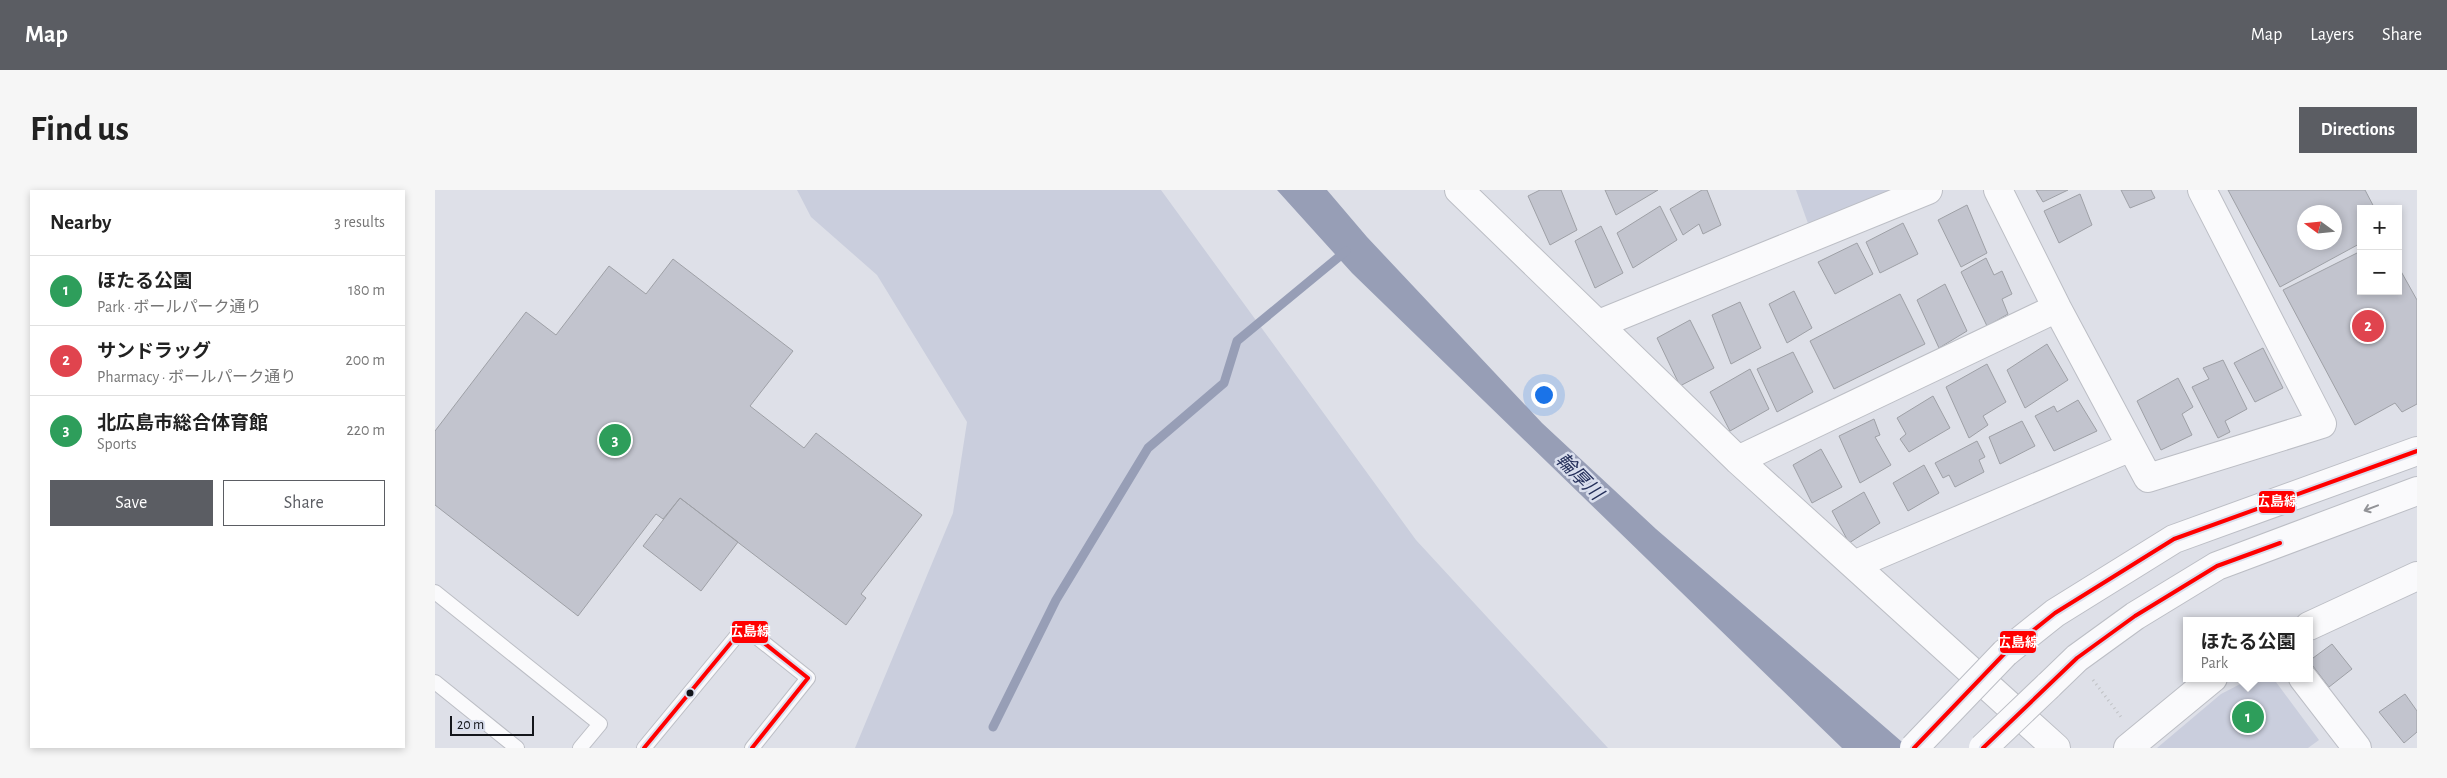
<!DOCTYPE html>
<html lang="en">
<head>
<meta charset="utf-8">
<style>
	:root { --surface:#fff; --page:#f6f6f6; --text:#222; --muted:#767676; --line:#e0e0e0; --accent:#5b5d63 }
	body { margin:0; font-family:"Alegreya Sans","Noto Sans JP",sans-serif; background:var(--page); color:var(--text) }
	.controls { position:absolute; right:15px; top:15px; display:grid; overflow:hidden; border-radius:0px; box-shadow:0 2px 8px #0003 }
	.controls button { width:45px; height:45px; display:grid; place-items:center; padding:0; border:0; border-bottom:1px solid var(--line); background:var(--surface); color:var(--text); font:25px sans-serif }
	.compass { position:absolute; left:1862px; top:15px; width:45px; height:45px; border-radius:50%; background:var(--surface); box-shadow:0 2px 8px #0003; rotate:285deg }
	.scale { position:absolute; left:15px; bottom:12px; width:84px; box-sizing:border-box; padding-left:5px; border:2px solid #14161b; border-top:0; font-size:14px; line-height:18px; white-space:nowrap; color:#14161b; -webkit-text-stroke:4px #d9deed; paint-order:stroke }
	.you { position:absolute; left:1108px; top:204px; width:18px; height:18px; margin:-12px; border:4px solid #fff; border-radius:50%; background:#1a73e8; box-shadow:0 0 0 8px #1a73e833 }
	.badge { display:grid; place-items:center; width:32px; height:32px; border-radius:50%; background:var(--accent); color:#fff; font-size:16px; font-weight:700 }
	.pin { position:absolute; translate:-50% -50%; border:2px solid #fff; box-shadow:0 1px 5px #0006 }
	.popup { position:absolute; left:1748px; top:427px; width:130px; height:65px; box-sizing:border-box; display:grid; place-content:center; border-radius:0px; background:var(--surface); filter:drop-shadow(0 1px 4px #0005); font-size:16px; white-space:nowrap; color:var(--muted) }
	.popup b { font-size:19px; color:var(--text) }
	.popup::after { content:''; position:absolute; left:50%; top:100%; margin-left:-10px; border:10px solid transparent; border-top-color:var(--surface) }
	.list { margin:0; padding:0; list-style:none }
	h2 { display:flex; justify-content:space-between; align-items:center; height:65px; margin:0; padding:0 20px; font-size:21px }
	h2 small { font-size:16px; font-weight:400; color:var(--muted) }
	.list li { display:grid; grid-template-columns:32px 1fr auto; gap:15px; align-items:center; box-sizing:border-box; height:70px; padding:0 20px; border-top:1px solid var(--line) }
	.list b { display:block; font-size:19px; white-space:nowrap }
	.list p { margin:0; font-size:16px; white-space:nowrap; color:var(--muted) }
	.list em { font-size:16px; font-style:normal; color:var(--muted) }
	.actions { display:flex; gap:10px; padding:15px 20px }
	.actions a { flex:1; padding:11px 0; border:1px solid var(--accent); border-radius:0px; text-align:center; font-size:18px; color:var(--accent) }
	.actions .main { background:var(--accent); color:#fff }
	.map { position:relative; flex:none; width:1982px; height:558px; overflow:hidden; border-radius:0px }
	header { display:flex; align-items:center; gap:30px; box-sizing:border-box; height:70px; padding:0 25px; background:var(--accent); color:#fff }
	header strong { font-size:24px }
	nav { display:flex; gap:28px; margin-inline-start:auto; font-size:18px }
	.intro { display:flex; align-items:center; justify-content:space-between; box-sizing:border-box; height:120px; padding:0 30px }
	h1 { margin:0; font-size:35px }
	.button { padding:12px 22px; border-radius:0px; background:var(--accent); color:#fff; font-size:18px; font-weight:700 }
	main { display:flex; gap:30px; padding:0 30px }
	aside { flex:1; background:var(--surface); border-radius:0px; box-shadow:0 2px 8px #0003 }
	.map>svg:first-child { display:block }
	.green { fill:#cacedd }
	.water { fill:#979eb6 }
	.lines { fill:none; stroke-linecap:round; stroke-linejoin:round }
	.stream { stroke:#979eb6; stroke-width:9 }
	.building { fill:#c2c4ce; stroke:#9ea0a6; fill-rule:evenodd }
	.service-casing { stroke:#bcbec5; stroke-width:16 }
	.minor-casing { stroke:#bcbec5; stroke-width:30 }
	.tertiary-casing { stroke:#bcbec5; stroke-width:30 }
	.path { stroke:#bfc1c4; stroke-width:3; stroke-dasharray:1 4; stroke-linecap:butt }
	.service { stroke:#fafafc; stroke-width:14 }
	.minor { stroke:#fafafc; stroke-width:28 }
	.tertiary { stroke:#fafafc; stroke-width:28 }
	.tertiary-bridge-casing { stroke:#bcbec5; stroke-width:30; stroke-linecap:butt }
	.tertiary-bridge { stroke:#fafafc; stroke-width:28 }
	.bus-1-casing { stroke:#d9deed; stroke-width:8 }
	.bus-1 { stroke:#f00; stroke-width:4 }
	.oneway { stroke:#929397 }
	.bus-dot { fill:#14161b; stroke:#d9deed; stroke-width:2 }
	.labels { text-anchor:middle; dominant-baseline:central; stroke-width:5; stroke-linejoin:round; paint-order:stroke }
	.water-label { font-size:19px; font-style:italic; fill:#242f5a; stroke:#d9deed }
	.line-badge { stroke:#d9deed; stroke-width:2 }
	.badge-label { font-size:14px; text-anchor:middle; font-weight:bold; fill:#fff }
</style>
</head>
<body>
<header>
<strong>Map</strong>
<nav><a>Map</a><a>Layers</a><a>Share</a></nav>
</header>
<div class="intro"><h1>Find us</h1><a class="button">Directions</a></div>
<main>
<aside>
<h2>Nearby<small>3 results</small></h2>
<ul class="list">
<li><span class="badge" style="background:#2e9e5b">1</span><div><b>ほたる公園</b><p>Park · ボールパーク通り</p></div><em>180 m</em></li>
<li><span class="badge" style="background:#e0444e">2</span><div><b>サンドラッグ</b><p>Pharmacy · ボールパーク通り</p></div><em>200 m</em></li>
<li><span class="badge" style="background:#2e9e5b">3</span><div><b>北広島市総合体育館</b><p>Sports</p></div><em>220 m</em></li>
</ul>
<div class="actions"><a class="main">Save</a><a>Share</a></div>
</aside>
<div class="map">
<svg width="1982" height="558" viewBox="0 0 1982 558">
	<rect width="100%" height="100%" fill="#dee0e8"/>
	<path class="green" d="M362,0H726L981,350L1173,558H420L518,323L532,232L442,85L376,27Z
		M1361,0H1469L1375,39Z
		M1817,488H1838L1884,550L1873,558H1722L1786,504Z"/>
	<path class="water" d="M842,0H892L932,47L1107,233L1221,339L1474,558H1407L917,83Z"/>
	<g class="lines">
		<path class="stream" d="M558,537L621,410L713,258L789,193L802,151L911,61"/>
	</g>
	<path class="building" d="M1105,0H1126L1142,40L1115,55L1093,6Z
		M1170,0H1223L1181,25Z
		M1267,0H1272L1286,35L1268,44L1264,34L1248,45L1235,19Z
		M1601,0H1633L1608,12Z
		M1686,0H1716L1720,8L1695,18Z
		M1793,0H1930L1940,19H1926V53L1845,97ZM1870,22H1900V52H1870Z
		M1645,4L1657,35L1624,53L1609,21Z
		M1532,15L1552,63L1526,77L1503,30Z
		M1225,16L1242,50L1198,78L1182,43Z
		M1468,33L1483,64L1445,83L1431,52Z
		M1166,36L1188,83L1160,98L1140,51Z
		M1422,53L1438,84L1400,104L1383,72Z
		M1926,61V101H1963V76L1982,110V214L1967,222L1960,213L1920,235L1848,100Z
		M1551,68L1559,85L1567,81L1577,104L1567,109L1573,124L1552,136L1526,82Z
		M238,69L358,161L315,216L369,258L381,243L487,325L426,404L431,408L411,435L245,308L228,329L221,324L143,426L0,315V241L91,122L121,145L174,76L211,104Z
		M1510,94L1532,141L1504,158L1482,110Z
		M1359,101L1377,138L1352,153L1334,114Z
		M1465,104L1490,154L1399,199L1375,151Z
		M1305,112L1326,158L1296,174L1277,125Z
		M1255,130L1279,178L1245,196L1222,148Z
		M1612,154L1633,190L1590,218L1572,180Z
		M1828,158L1848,198L1820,212L1799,173Z
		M1358,162L1378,202L1342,222L1322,179Z
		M1788,170L1812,219L1790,231L1795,242L1783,248L1757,197L1774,189L1768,178Z
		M1552,174L1571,212L1548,226L1553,235L1534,248L1511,197Z
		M1315,179L1334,219L1295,241L1275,202Z
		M1743,188L1758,217L1747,224L1757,245L1726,260L1702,211Z
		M1498,206L1515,238L1474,262L1465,249L1471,244L1462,228Z
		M1643,210L1662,241L1619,261L1600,226L1619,216L1622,222Z
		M1439,229L1445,245L1440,247L1456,275L1425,293L1404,246Z
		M1587,231L1600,256L1565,274L1554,247Z
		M1542,251L1550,267L1544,270L1549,282L1520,297L1514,285L1508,288L1500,273Z
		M1386,259L1407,297L1377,313L1358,275Z
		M1489,275L1504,303L1473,321L1458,293Z
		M1429,302L1445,333L1414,353L1397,321Z
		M245,308L303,352L266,401L208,356Z
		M1897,454L1917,479L1894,497L1874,471Z
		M1970,504L1982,521V542L1969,553L1944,522Z"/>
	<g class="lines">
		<g class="service-casing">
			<path id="service" d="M0,402L165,534L145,558
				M0,492L82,558
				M209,558L309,437L373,488L317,558"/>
		</g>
		<g class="minor-casing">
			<path id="minor" d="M1024,0L1303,270L1621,558
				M1563,0L1622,118L1713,288L1887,234L1767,0
				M1164,134L1493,0
				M1303,270L1622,118
				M1421,374L1696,257
				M1874,436L1982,386
				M1868,488L1922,558
				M1693,558L1778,488"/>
		</g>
		<g class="tertiary-casing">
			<path id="tertiary" d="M1570,463L1620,423L1739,349L1982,261
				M1613,496L1642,468L1700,426L1782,376L1982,301"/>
		</g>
		<path class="path" d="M1658,490L1686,527"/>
		<use href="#service" class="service"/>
		<use href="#minor" class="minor"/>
		<use href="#tertiary" class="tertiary"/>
		<g class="tertiary-bridge-casing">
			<path id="tertiary-bridge" d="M1479,558L1570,463
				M1548,558L1613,496"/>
		</g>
		<use href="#tertiary-bridge" class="tertiary-bridge"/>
		<g class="bus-1-casing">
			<path id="bus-1" d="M209,558L309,437L373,488L317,558
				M1479,558L1570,463L1620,423L1739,349L1982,261
				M1548,558L1642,468L1700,426L1782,376L1845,353"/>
		</g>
		<use href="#bus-1" class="bus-1"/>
	</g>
	<defs><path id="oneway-shaft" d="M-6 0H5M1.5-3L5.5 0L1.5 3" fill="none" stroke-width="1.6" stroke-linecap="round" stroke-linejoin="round" transform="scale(1.25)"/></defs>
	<use class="oneway" href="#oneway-shaft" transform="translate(1936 318) rotate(159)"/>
	<circle class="bus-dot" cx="255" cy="503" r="4.5"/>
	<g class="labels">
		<g class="water-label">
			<text transform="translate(1144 287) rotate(45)">輪厚川</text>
		</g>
	</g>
	<g class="line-badge">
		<rect x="1823" y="300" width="38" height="24" rx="5" fill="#f00"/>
		<rect x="296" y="430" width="38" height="24" rx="5" fill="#f00"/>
		<rect x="1564" y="440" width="38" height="24" rx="5" fill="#f00"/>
	</g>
	<g class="badge-label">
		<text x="1842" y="316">広島線</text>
		<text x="315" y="446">広島線</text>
		<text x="1583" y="457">広島線</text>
	</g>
</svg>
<div class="controls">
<button>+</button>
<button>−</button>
</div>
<svg class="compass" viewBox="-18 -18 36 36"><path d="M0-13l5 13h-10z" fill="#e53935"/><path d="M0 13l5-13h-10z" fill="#767676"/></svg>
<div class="scale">20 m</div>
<div class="you"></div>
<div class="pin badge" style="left:1813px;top:527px;background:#2e9e5b">1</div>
<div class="popup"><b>ほたる公園</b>Park</div>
<div class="pin badge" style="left:1933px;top:136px;background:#e0444e">2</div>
<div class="pin badge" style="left:180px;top:250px;background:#2e9e5b">3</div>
</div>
</main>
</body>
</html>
